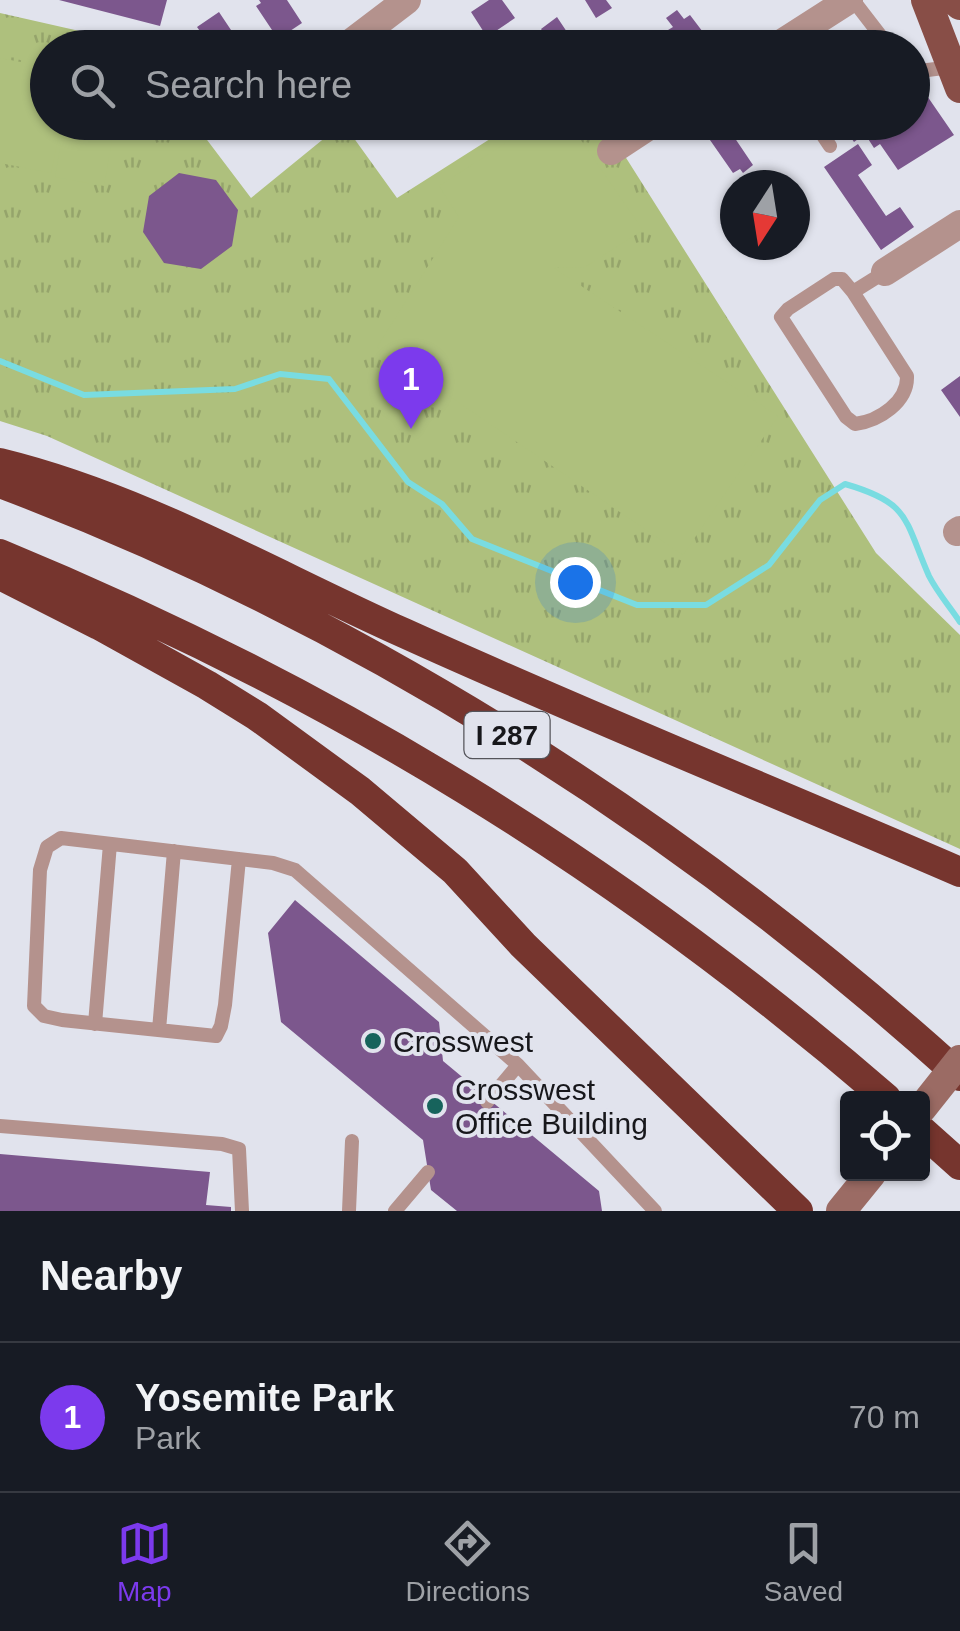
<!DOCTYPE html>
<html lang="en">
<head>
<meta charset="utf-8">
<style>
	:root { --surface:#171b24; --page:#242831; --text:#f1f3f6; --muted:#9ea1a6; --line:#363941; --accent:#7c3aed }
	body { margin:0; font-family:Arial,sans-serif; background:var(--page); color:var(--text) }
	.controls { position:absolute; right:30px; bottom:30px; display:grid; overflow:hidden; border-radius:10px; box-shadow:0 2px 8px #0004 }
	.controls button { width:90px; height:90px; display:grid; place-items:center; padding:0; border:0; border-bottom:2px solid var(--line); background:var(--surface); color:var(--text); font:50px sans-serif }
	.compass { position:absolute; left:720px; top:170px; width:90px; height:90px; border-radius:50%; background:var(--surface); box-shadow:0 2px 8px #0004; rotate:192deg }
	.you { position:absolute; left:575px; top:582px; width:35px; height:35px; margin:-25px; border:8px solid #fff; border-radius:50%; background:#1a73e8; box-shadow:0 0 0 15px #1a73e833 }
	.badge { display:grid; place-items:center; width:65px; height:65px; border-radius:50%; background:var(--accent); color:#fff; font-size:32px; font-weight:700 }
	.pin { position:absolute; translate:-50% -82px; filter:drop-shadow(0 2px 5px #0008) }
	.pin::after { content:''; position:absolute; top:52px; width:35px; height:30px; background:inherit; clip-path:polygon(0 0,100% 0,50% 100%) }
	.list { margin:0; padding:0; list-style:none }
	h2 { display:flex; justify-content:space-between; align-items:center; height:130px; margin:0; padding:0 40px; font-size:42px }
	h2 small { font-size:32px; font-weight:400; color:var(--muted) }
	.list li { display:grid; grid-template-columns:65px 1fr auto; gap:30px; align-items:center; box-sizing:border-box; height:150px; padding:0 40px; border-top:2px solid var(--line) }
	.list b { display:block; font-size:38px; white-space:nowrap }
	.list p { margin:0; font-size:32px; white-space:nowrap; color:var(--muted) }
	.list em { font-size:32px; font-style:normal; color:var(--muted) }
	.icon { flex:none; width:55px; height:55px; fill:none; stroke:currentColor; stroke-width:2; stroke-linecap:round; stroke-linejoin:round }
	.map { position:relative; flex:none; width:960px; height:1211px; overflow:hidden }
	.search { position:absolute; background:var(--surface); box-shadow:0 2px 8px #0004; left:30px; right:30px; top:30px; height:110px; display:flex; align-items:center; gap:25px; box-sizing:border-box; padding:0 35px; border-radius:55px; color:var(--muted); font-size:38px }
	.sheet { height:280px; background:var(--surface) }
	nav { display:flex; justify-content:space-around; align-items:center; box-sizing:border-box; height:140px; border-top:2px solid var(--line); background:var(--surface); font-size:28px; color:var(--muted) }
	nav a { display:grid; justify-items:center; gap:5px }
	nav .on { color:var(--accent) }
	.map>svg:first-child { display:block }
	.park { fill:url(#park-tufts) }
	.pitch { fill:#aec07d }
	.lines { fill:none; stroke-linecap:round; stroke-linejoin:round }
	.stream { stroke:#79dce1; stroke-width:6 }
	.building { fill:#7c578d }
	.lane { stroke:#b4928d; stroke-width:14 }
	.street { stroke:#b4928d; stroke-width:28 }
	.secondary { stroke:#9b6b64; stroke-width:30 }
	.primary { stroke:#884e47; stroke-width:30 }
	.highway { stroke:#76352e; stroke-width:30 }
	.secondary-bridge { stroke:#9b6b64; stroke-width:30 }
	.poi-dot { fill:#17635c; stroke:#e1e3ed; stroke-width:4 }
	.labels { text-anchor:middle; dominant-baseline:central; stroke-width:8; stroke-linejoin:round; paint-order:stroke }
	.shield { fill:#e1e3ed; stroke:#54545a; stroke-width:2.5 }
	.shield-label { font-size:28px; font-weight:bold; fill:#17171b }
	.poi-label { font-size:30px; fill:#17171b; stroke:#e1e3ed; text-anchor:start }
</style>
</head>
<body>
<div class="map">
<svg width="960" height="1211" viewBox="0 0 960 1211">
	<defs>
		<pattern id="park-tufts" width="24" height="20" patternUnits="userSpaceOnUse" patternTransform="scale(2.5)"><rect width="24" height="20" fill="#aec07d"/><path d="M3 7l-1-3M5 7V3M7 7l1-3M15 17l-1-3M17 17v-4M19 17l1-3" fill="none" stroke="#95a46b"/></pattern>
	</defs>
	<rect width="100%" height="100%" fill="#e1e3ed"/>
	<path class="park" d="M0,13L150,47L48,48V122L203,123L198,128L251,198L343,123L397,198L515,123H604L876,553L960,635V849L47,436L0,421Z"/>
	<path class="pitch" d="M0,58L47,67L48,122L61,123L51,173L0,163Z
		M539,122L569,123L643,230L585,267L554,268L778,416L683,555L377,347L459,217L439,186Z
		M64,123H115L104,186L55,177Z"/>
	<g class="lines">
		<path class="stream" d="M0,361L84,395L235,389L280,374L329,379L408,482L442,504L472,539L637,605H706L769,565L820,500L845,484C911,503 904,519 929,576C937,592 950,607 960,622"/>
	</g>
	<path class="building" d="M59,0H167L160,26Z
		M259,0H287L302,23L278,39L256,6L261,3Z
		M489,0H502L515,18L487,37L471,12Z
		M585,0H606L612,8L596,18Z
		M677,10L684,19L690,15L715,48H681L668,30L673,27L666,18Z
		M219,12L243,48H212L197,27Z
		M557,17L569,35L553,47L541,29Z
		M923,90L954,135L898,170L880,144L874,148L865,134L854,142L840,122H912V98Z
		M158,122H188L190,126L170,140Z
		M714,122H724L753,165L743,173L740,169L733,173L703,130Z
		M858,144L872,165L858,175L886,216L900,207L914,227L881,250L824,167Z
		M179,173L216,180L238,210L232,246L201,269L164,263L143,232L149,196Z
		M960,376V417L941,390Z
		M295,900L439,1022L443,1061L599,1191L602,1211H457L431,1190L423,1140L281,1022L268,933Z
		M0,1154L210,1172L206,1205L231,1207V1211H0Z"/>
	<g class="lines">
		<path class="lane" d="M853,0L890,48
			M912,72L951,67
			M814,122L830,146
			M853,292L907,376C908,402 879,421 855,424L846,417L781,317L788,309L834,279H842L853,292L885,272
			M239,859L225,1005L221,1026L216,1036L62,1020L44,1016L34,1006L40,870L47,847L61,838L273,863L295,870L518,1065L655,1211
			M95,1024L110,844
			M159,1030L174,851
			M487,1102L518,1065
			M0,1126L222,1144L239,1149L242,1211
			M349,1211L352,1141
			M395,1211L428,1172"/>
		<path class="street" d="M344,48L407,0
			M774,48L849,0
			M611,151L655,122
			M885,272L960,224
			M957,532L960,530"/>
		<path class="secondary" d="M841,1211L871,1174"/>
		<path class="primary" d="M926,0L960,88
			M954,0L960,5"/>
		<path class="highway" d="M0,463C143,498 270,573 404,633C587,716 775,792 960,872
			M0,483C352,615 682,824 960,1076
			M0,554C330,690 616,865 886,1098
			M0,575L99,625L207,685L257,716L360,791L455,871L523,945L798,1211
			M922,1131L960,1165"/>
		<path class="secondary-bridge" d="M922,1108L960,1060"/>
	</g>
	<g class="poi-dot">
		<circle cx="373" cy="1041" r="10"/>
		<circle cx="435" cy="1106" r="10"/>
	</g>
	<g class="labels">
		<rect class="shield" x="464.5" y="712" width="85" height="46" rx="8"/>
		<g class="shield-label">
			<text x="507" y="735">I 287</text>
		</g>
		<g class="poi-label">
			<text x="393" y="1041">Crosswest</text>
			<text x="455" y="1089">Crosswest<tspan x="455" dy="34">Office Building</tspan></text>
		</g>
	</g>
</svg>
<div class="controls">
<button><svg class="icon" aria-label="locate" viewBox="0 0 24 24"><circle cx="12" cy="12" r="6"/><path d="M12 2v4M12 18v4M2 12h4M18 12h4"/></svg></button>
</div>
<svg class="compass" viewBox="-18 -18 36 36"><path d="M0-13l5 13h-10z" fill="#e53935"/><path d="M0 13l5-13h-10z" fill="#9ea1a6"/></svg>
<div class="you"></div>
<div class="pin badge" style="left:411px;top:429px">1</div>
<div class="search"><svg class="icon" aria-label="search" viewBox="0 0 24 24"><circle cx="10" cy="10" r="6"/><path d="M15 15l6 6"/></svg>Search here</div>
</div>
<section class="sheet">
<h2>Nearby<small></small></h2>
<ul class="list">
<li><span class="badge">1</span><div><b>Yosemite Park</b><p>Park</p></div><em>70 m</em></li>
</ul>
</section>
<nav>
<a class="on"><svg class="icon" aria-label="map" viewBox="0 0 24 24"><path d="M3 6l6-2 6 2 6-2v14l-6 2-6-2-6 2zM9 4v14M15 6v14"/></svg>Map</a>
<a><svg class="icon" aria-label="directions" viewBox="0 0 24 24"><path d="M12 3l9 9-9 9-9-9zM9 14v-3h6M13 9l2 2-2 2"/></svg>Directions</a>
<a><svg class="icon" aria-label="saved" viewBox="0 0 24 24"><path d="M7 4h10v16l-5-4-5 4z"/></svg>Saved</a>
</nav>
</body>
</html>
